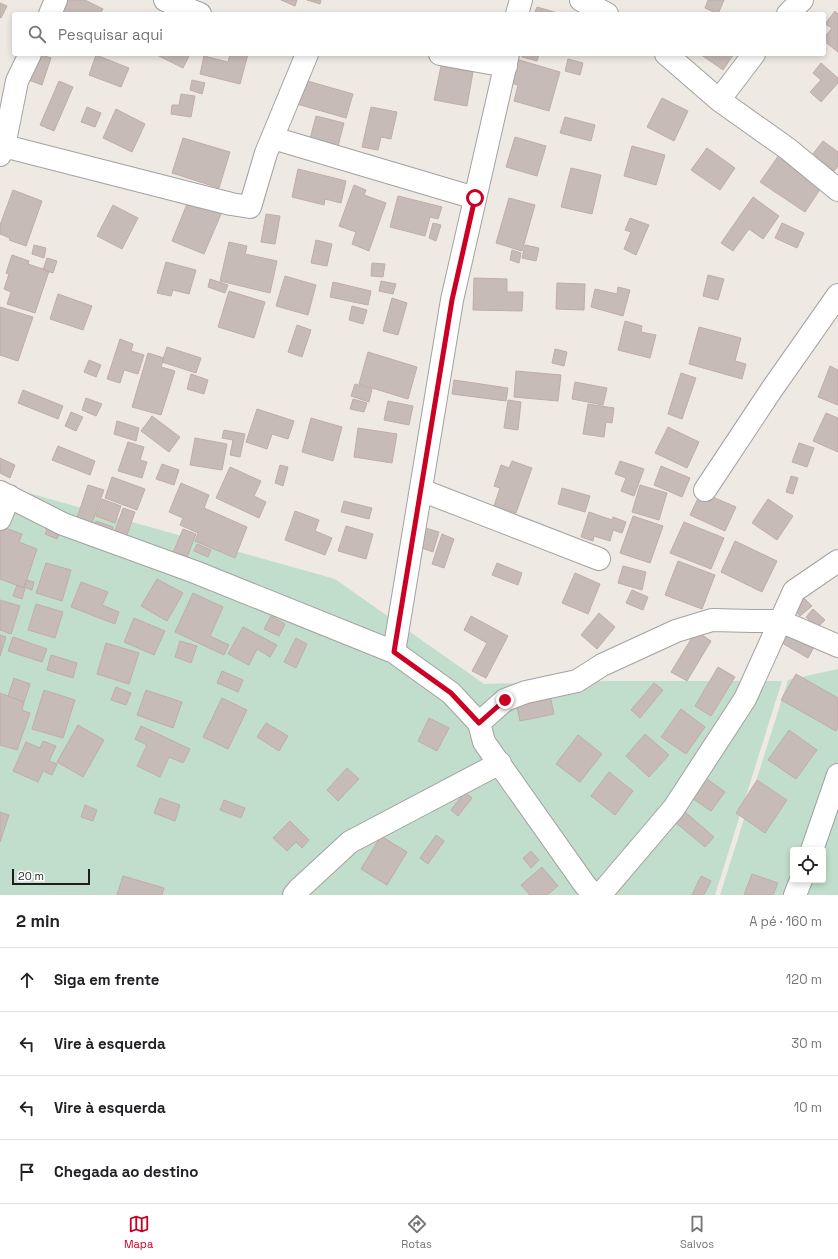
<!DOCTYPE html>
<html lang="pt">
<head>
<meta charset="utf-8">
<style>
	:root { --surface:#fff; --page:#f2f2f2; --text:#202124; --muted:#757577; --line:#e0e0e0; --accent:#cc0024 }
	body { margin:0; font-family:"Space Grotesk",sans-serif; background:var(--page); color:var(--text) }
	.controls { position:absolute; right:12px; bottom:12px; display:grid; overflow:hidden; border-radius:4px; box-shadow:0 2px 6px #0003 }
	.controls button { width:36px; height:36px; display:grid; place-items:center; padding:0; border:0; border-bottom:1px solid var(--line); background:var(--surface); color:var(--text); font:20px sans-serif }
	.scale { position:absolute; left:12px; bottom:10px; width:78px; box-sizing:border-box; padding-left:4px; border:2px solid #1e1e1e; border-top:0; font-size:11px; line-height:14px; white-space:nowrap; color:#1e1e1e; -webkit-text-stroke:3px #fff; paint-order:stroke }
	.stop { position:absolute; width:12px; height:12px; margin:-9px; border:3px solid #cc0024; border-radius:50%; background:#fff }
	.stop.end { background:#cc0024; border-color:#fff; box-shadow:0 1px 4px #0008 }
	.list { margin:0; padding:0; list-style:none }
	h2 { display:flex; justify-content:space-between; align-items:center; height:52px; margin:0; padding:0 16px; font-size:17px }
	h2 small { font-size:13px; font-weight:400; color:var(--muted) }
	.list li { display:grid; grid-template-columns:26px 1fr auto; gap:12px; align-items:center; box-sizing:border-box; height:64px; padding:0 16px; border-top:1px solid var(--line) }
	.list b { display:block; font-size:15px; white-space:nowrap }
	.list em { font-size:13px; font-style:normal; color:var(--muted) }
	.icon { flex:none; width:22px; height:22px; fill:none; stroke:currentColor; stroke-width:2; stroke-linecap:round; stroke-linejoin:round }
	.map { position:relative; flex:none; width:838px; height:895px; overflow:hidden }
	.search { position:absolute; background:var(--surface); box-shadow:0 2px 6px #0003; left:12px; right:12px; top:12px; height:44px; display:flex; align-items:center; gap:10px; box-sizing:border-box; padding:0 14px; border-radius:4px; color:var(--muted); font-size:15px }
	.sheet { height:308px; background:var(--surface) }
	nav { display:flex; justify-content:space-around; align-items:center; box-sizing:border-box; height:56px; border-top:1px solid var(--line); background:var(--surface); font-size:11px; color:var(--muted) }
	nav a { display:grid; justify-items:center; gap:2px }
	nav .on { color:var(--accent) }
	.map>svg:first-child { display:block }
	.wetland { fill:#c1ddcb; fill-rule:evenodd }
	.building { fill:#c7bbb7; stroke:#c1ada6 }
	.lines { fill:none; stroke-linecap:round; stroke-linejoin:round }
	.street-casing { stroke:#a2a2a2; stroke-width:24 }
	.street { stroke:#fff; stroke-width:22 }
	.route { stroke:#cc0024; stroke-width:5 }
</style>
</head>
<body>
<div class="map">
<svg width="838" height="895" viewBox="0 0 838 895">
	<rect width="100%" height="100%" fill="#efe9e4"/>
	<path class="wetland" d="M0,485L335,579L484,684L605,681H782L715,895H0Z
		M838,669V895H720L788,680ZM793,850H823V880H793Z"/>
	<path class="building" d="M69,0H85L103,9L100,14H62Z
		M281,0H297L295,6Z
		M307,0H321L320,4Z
		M708,0H724L718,14L705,8Z
		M0,3L7,6L1,18L0,17Z
		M537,7L561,14H534Z
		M835,11L838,14V52L824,41V38L832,28L825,24Z
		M38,54L51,58L42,85L26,79Z
		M155,54H190L183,68Z
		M230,54H248L240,84L200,74L204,56L228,62Z
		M523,54H539L537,61L522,57Z
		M700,54H734L723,70Z
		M96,55L129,68L121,87L89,75Z
		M516,59L560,72L549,111L514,101L518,85L510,83Z
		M568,59L583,63L580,75L565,71Z
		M821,63L838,78V83L821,102L810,92L821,80L813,73Z
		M441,66L473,72L467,106L434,100Z
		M192,80L205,83L202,94L190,90Z
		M304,80L353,94L346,118L297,104Z
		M59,81L73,87L54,131L40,125Z
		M181,94L195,96L191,117L171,114L172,105H179Z
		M662,98L688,111L674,141L647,127Z
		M87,107L101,113L95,127L81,122Z
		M371,107L397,112L391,139L381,137L378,150L362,147Z
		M116,109L145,124L132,152L103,138Z
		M316,116L344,123L337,150L309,143Z
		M565,117L595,125L591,141L560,133Z
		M515,137L546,146L537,176L506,167Z
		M183,138L230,152L219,188L172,173Z
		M823,141L838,152V166L834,171L812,155Z
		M632,146L665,155L656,185L624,176Z
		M707,148L735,168L720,190L691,170Z
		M779,155L823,185L805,212L760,182Z
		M571,168L601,175L592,214L561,207Z
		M298,169L346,181L341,203L325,199L324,205L292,197Z
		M354,185L366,190L364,195L386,203L369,251L352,244L356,232L339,226Z
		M13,190L42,201L26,246L9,240L10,238L0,234V225Z
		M191,194L224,207L204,254L172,241Z
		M398,196L442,207L438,219L430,217L425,236L390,227Z
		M753,197L779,216L763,239L749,229L733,251L721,243Z
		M509,198L535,205L522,251L496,243Z
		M113,205L138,218L122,249L97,236Z
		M266,214L280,216L275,244L261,242Z
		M630,218L649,225L636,255L624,249L631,232L625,230Z
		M433,223L441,225L436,241L429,238Z
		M782,223L804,233L797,248L775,238Z
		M316,240L332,244L327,266L311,263Z
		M229,242L247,246L245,254L277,261L270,293L220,281Z
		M34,245L46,248L44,258L32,254Z
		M525,245L539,248L536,261L522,258Z
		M512,250L521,253L519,263L510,260Z
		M12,255L29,261L28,264L49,271L35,313L7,304L11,292L4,289L9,274L6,273Z
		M47,258L57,261L53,273L43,270Z
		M166,262L196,270L189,294L173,290L171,296L157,293Z
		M372,263L385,264L383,277L371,276Z
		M708,275L724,279L718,300L703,296Z
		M285,276L316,285L308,315L276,306Z
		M474,278L507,279V292H523L522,311L473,310Z
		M210,279L228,285L225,293L208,287Z
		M381,281L396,284L393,294L379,291Z
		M333,282L371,291L368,305L330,297Z
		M557,283L585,284L584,310L556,309Z
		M618,287L630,290L623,316L591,307L595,289L617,294Z
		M229,291L265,302L254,338L218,327Z
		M58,294L92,306L83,330L50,319Z
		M392,298L407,303L398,335L383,331Z
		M352,306L367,310L363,324L349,320Z
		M0,307L33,317L18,361L0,355Z
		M625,321L642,326L641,332L656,335L650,358L618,350Z
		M297,325L311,330L302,357L288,352Z
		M699,327L741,338L735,361L746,364L742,379L689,364Z
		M120,339L133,344L131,351L144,355L138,374L124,370L120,383L107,379Z
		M167,347L201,358L196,373L162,362Z
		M555,349L567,352L564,366L552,363Z
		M368,352L417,367L408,399L359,384Z
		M148,353L164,358L161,367L175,371L161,415L132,407Z
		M89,360L101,365L96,377L84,372Z
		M830,366L838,370V405L818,397Z
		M516,371L561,375L558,401L514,397Z
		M681,373L696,378L682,419L668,414Z
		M191,374L208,380L204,394L187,389Z
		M454,380L508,388L506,401L452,394Z
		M575,382L607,388L603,405L572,399Z
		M355,384L372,389L369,402L351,396Z
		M23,390L63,406L58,419L18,403Z
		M86,398L102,404L96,416L82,410Z
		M353,399L367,403L364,412L350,409Z
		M508,400L521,402L518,430L504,428Z
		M388,401L413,406L409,425L384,420Z
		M588,404L614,408L612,423L606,422L604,437L583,434Z
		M257,409L294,421L288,439L272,434L267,449L246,442Z
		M71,412L83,417L76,431L65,426Z
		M826,413L838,418V452L813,441Z
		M152,416L180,437L169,452L141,431Z
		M311,418L342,427L333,461L302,452Z
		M117,421L139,428L136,441L114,434Z
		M668,427L699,442L687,468L655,453Z
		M358,428L397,434L392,463L354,457Z
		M224,430L245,434L240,457L230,455L233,440L222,438Z
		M195,438L227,444L222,470L190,465Z
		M128,442L144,447L140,460L147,462L142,478L118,471Z
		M799,443L814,448L807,467L792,462Z
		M58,446L95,461L90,475L52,460Z
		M0,458L15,465L10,478L0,473Z
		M512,461L532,468L516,513L494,506L500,488L494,486L501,465L509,468Z
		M620,461L644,469L634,496L621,491L626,478L615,474Z
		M162,464L179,470L174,485L156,479Z
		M280,465L288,467L283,486L275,483Z
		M661,466L690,478L682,497L654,485Z
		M230,467L261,481L254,496L266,502L259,518L216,498Z
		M791,476L798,478L793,494L786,492Z
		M112,477L145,489L137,510L105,498Z
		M181,483L209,495L204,508L247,527L235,558L195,541L198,533L180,525L183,518L169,512Z
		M88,485L104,490L92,523L77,518Z
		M640,485L667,493L659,520L632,512Z
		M562,488L590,496L585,512L558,504Z
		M701,492L736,507L725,531L690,515Z
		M102,499L121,506L115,523L96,516Z
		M768,499L793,516L777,540L752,523Z
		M344,501L372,508L369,519L341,512Z
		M123,508L135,512L126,538L114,534Z
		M295,511L319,520L315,531L332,538L325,555L285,540Z
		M589,512L612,520L613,517L626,522L622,533L613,530L610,541L594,536L593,541L581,537Z
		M633,516L663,526L650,563L620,553Z
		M96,521L113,527L112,532L94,526Z
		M684,522L724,538L711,569L670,553Z
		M49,524L61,529L57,539L45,534Z
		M0,526L22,534L19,542L37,549L24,588L0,579Z
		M346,526L373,534L366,559L338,551Z
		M422,527L439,532L433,552L416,546Z
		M183,529L196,534L186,560L172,555Z
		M442,534L454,539L444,568L432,564Z
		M735,541L777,561L762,592L721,572Z
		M197,544L211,550L208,557L194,551Z
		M678,561L715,575L702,609L665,595Z
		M46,563L71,570L62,601L36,593Z
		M497,563L522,573L518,585L492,575Z
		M623,566L646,572L642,590L618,583Z
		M575,573L600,584L588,614L562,603Z
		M157,579L183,593L167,621L141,606Z
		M26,580L34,582L32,590L24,587Z
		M81,582L108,592L102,605L119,612L115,624L71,607Z
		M17,585L25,588L22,599L13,596Z
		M632,590L648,597L643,610L626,603Z
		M193,593L223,607L210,636L229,645L224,655L175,632Z
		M801,595L812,606L800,616L790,605Z
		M0,600L20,606L11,634L0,630Z
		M36,604L63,612L55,638L28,630Z
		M813,609L825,620L817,628L806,617Z
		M599,613L615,627L597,649L581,635Z
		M271,616L285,624L279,636L264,629Z
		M471,616L508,636L486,678L472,671L487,643L464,630Z
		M134,618L165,631L154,655L124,642Z
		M243,627L277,645L270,657L257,649L249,665L228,654Z
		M789,630L815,645L808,658L782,643Z
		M696,631L711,641L687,681L671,672Z
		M0,635L6,637L0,656Z
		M13,637L47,649L42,662L8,651Z
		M296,638L307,644L296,668L284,662Z
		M180,641L197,646L191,663L175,657Z
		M106,643L139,653L129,684L97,674Z
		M51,655L77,663L73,678L47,670Z
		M718,667L735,677L711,716L695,706Z
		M222,671L243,680L238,692L217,683Z
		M796,674L838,698V727L836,731L781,700Z
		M14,678L30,684L24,702L8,696Z
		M654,683L663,690L640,718L631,710Z
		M116,687L131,693L126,705L111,700Z
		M44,690L75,700L63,738L32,729Z
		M146,690L182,702L173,728L137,715Z
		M549,691L554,714L520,721L515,698Z
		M0,693L24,702L22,710L30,713L17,750L0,745Z
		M222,698L247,710L228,749L203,737Z
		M681,709L705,727L686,754L661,737Z
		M429,718L449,728L437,751L418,741Z
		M266,723L288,736L279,751L257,737Z
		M78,725L104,740L83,777L57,762Z
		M141,726L190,749L183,763L169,757L160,777L137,766L147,745L135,739Z
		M789,730L817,750L796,779L768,760Z
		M645,734L669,755L649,777L626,756Z
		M578,735L602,754L580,782L556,764Z
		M43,741L56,746L49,761L57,764L52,775L43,771L38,782L13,771L26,742L40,748Z
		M347,768L359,779L338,801L327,790Z
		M609,772L633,791L615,815L591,796Z
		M703,776L725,792L711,811L689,796Z
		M757,780L787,800L765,833L736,813Z
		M465,792L472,798L458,816L451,810Z
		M160,798L180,805L175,821L154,813Z
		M224,800L245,808L241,818L220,810Z
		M85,805L97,810L93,821L81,817Z
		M684,811L714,837L705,847L675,822Z
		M0,812L9,815L0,842Z
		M290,821L309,840L302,848L296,842L287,851L273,838Z
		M436,835L444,841L428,864L420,858Z
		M381,836L407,852L387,885L361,869Z
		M531,851L539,860L531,868L523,858Z
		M542,867L558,886L547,895H530L521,885Z
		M752,874L778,883L773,895H744Z
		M123,876L164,888L162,895H117Z
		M701,876L711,881L704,895H692Z"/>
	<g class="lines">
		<g class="street-casing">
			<path id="street" d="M165,0L200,14
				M581,0L607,14
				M50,14L56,0
				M517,14L521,0
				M788,14L802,0
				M440,54L506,66
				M666,54L719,100L788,149L838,190
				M719,100L754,54
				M273,138L475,198
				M4,146L231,204L250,207L266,153L307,54
				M0,155L4,146L17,81L30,54
				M421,490L599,559
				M705,490L772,389L838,295
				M0,492L63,524L195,572L394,652L451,693L479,723L484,742L585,885L594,895
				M0,519L9,496
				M394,652L452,300L508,54
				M479,723L505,700L526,692L577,681L602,665L676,631L712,620L752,621H780L838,646
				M812,850L838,775
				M294,895L299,889L350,842L500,763
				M600,895L674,808L745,699L794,591L838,561
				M795,895L801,880"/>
		</g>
		<use href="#street" class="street"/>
	</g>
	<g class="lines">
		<path class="route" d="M475,198L452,300L394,652L451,693L479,723L505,700"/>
	</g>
</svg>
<div class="controls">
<button><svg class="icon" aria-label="locate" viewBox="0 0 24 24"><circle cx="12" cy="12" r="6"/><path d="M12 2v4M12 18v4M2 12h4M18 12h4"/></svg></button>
</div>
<div class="scale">20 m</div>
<div class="stop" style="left:475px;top:198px"></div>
<div class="stop end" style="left:505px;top:700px"></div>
<div class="search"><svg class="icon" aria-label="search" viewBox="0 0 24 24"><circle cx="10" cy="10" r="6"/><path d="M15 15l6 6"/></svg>Pesquisar aqui</div>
</div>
<section class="sheet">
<h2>2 min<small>A pé · 160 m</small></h2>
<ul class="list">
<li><svg class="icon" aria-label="ahead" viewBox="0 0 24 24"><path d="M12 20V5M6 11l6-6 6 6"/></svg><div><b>Siga em frente</b></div><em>120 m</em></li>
<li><svg class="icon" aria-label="left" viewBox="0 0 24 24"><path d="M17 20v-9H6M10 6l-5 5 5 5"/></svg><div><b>Vire à esquerda</b></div><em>30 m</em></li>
<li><svg class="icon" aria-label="left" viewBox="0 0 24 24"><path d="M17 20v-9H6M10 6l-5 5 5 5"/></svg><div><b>Vire à esquerda</b></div><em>10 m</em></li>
<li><svg class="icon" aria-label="arrive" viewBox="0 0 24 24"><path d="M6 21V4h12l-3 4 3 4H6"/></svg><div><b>Chegada ao destino</b></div></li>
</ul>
</section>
<nav>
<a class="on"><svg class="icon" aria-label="map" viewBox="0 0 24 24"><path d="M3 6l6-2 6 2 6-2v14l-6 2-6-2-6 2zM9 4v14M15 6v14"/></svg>Mapa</a>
<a><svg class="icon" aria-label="directions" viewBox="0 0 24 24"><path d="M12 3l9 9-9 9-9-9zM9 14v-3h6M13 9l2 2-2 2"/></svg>Rotas</a>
<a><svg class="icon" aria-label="saved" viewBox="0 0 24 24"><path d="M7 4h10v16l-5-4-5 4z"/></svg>Salvos</a>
</nav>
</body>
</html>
